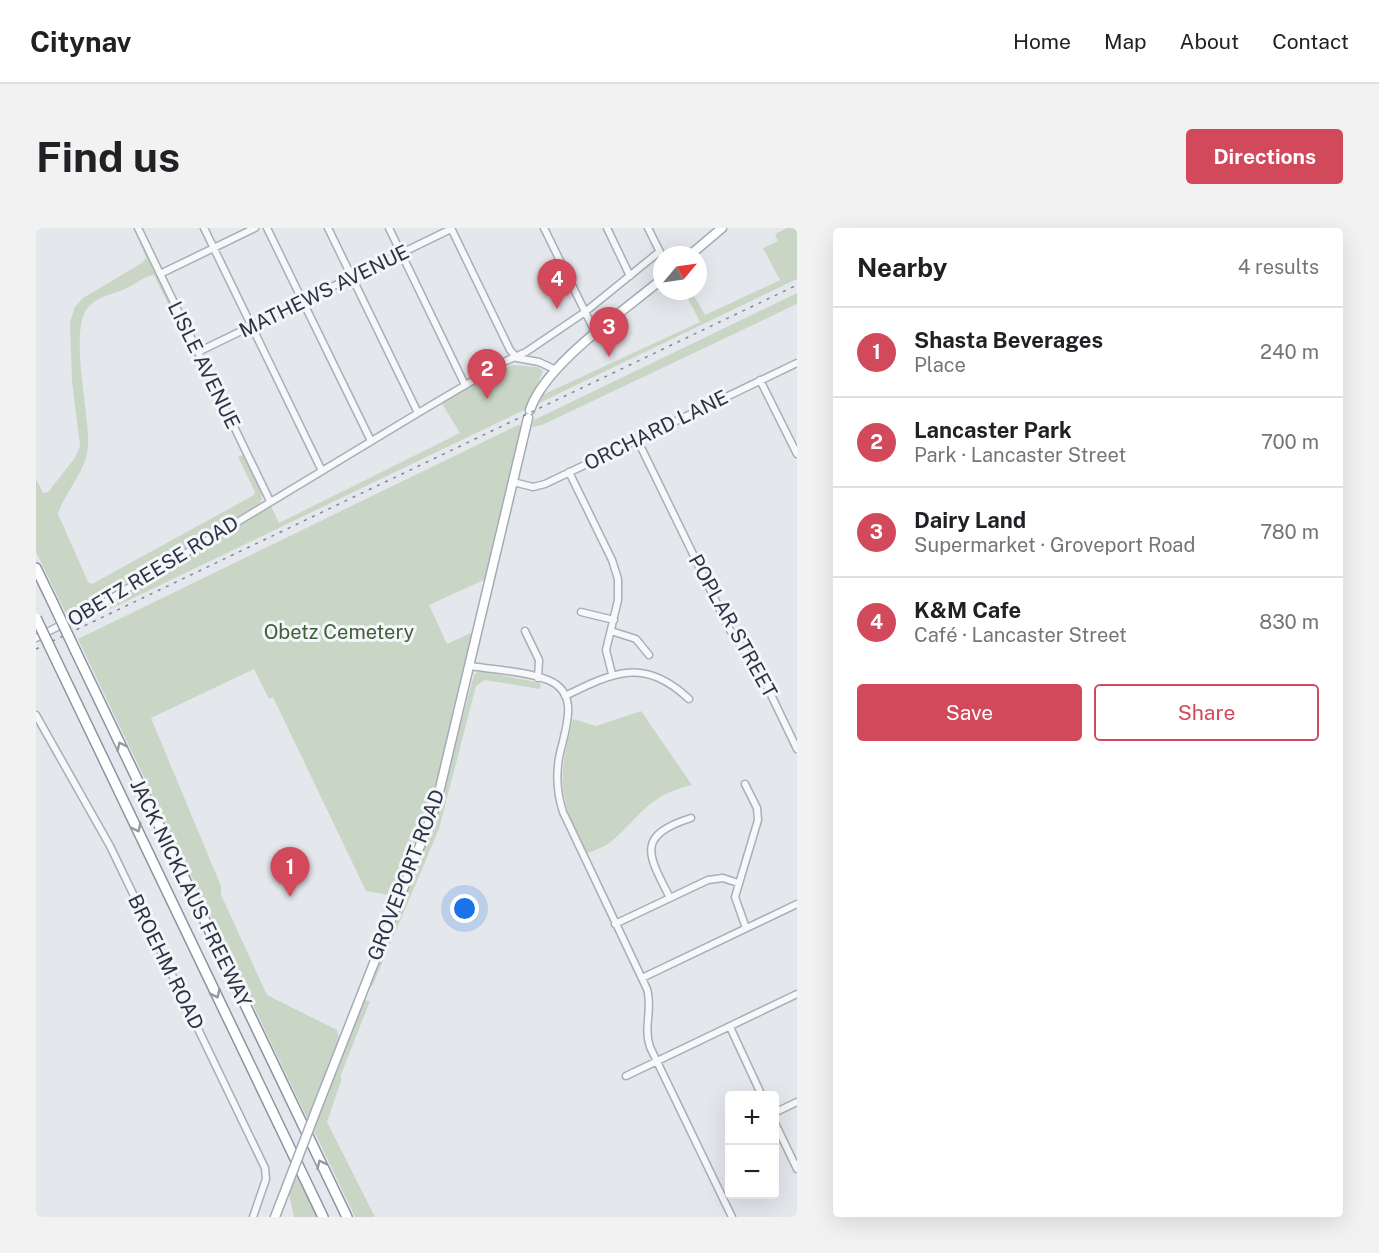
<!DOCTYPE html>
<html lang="en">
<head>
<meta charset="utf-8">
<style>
	:root { --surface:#fff; --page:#f2f2f2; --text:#202124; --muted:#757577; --line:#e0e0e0; --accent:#d1495b }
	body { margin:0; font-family:"Public Sans",sans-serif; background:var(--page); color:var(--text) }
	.controls { position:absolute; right:18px; bottom:18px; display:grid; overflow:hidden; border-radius:6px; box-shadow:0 6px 24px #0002 }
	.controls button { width:54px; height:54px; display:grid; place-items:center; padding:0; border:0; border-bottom:2px solid var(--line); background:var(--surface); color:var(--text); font:30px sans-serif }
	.compass { position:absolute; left:617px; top:18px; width:54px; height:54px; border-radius:50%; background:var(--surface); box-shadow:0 6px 24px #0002; rotate:61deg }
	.you { position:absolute; left:429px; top:681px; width:21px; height:21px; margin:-15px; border:4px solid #fff; border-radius:50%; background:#1a73e8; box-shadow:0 0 0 9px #1a73e833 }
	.badge { display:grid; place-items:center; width:39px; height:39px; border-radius:50%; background:var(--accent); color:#fff; font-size:20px; font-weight:700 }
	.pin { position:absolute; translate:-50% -50px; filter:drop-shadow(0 2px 3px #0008) }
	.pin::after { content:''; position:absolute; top:32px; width:21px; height:18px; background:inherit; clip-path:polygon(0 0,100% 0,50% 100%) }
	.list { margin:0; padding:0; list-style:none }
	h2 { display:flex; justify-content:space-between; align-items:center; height:78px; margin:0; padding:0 24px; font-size:26px }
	h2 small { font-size:20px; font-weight:400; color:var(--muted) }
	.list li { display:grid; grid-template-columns:39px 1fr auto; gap:18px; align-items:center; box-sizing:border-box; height:90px; padding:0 24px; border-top:2px solid var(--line) }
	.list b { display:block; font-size:22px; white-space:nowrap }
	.list p { margin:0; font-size:20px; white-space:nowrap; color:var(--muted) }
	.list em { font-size:20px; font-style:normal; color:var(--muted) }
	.actions { display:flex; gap:12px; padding:18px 24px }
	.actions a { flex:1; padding:14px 0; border:2px solid var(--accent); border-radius:6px; text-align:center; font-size:21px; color:var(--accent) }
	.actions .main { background:var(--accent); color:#fff }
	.map { position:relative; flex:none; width:761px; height:989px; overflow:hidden; border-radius:6px }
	header { display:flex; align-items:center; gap:36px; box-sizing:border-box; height:84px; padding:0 30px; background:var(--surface); border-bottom:2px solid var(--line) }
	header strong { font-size:28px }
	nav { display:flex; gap:33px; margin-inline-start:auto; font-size:21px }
	.intro { display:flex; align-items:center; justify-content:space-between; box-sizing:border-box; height:144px; padding:0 36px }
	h1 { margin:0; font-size:42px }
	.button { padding:15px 27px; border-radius:6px; background:var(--accent); color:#fff; font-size:21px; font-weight:700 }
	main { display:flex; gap:36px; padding:0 36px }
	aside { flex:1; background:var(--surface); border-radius:6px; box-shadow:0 6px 24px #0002 }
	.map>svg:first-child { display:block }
	.green { fill:#c9d6c5 }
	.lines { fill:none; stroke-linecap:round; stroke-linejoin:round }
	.minor-casing { stroke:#a9aeb7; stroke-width:9 }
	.major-casing { stroke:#a3abb8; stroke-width:11 }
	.highway-casing { stroke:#8b94a3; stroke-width:12 }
	.minor { stroke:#f7f8fa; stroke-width:6 }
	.major { stroke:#fff; stroke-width:8 }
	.highway { stroke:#fff; stroke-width:9 }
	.rail { stroke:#7d8696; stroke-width:1.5; stroke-dasharray:3 6; stroke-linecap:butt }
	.major-bridge-casing { stroke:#a3abb8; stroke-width:11; stroke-linecap:butt }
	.highway-bridge-casing { stroke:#8b94a3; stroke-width:12; stroke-linecap:butt }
	.major-bridge { stroke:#fff; stroke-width:8 }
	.highway-bridge { stroke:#fff; stroke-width:9 }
	.oneway { stroke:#959aa2 }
	.labels { text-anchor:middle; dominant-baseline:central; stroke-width:6; stroke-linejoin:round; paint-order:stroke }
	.street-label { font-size:20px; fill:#2b3445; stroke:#f4f6f9 }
	.park-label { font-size:20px; fill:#3f6138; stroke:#f4f6f9 }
</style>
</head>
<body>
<header>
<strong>Citynav</strong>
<nav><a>Home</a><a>Map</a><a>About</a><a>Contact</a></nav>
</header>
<div class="intro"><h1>Find us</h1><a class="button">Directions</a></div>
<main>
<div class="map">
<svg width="761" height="989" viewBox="0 0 761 989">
	<rect width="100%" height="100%" fill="#e4e7ec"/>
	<path class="green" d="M98,0H100L184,175L181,177L118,47C106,49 100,56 89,61C76,67 60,68 50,82C34,109 54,187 52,219C50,243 29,264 22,286L52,354L56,356L218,267L219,264L202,229L209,226L224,259L226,271L223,276L32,390L0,324V251L7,265L12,264L39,230L44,218L36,153L34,94L39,79L47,70L106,35L110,30Z
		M751,0H761V51L501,176L502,169L664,94L648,63H660L657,66L669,87L744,52L727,20L742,13L739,6Z
		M761,65V76L506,197L496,199L498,192Z
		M476,137L502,139L507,143L490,181L37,399L35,397L234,276L243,295L424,205L405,174Z
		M482,197L487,198L452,350L393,377L411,416L439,403L398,574L384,615L358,668L330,663L237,469L233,471L218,441L115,490L185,658V667L231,767L301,802L303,810L272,892L42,411Z
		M443,443L505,455L504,461L449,452L440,458L403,601L336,759L334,754L402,581L438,447Z
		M605,483L656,557C612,567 606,587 576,613C569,619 558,622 550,626C522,567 521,554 537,491L560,498Z
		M328,772L334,773L304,849L306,850L291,894L339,989H319L277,901Z
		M260,946L281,989H258L253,966Z"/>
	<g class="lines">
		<g class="minor-casing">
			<path id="minor" d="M102,0L234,273
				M168,0L286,243
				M231,0L335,213
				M292,0L382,185
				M353,0L429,157
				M415,0L474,122L481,130L503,134L518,141
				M508,0L560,106
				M571,0L594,48
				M612,0L626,28
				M124,46L219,0
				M162,124L415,1
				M724,152L761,226
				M601,211L694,402L726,448L761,521
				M533,244L576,332L582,351V372L570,422L576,446
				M477,254L497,259L509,256L761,135
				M545,384L578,392
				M489,403L503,432L502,450
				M575,403L600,411L613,427
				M0,410L69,374L382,185L470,133L490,124L549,84L623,24
				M435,438C459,442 489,443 512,452C546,466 528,503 523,530C520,548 521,566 527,584L611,761C617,781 607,799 614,819L696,989
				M529,468C578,444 608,429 653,471
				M0,487L74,618L229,940L230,951L217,989
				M709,556L721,580L722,592L699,669L710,700
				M634,670C613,628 598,608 655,590
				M579,696L672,652L687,650L702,655
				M606,750L761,676
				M694,799L726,868
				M590,848L761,766
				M738,885L761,874
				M738,893L761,941"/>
		</g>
		<g class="major-casing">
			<path id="major" d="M654,27L686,0
				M494,182C509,136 588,83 626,51
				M281,880L400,577L492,190
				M239,989L251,958"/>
		</g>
		<g class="highway-casing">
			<path id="highway" d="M0,340L16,373
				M40,424L311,989
				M21,434L287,989"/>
		</g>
		<use href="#minor" class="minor"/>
		<use href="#major" class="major"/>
		<use href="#highway" class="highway"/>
		<path class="rail" d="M0,421L761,57"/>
		<g class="major-bridge-casing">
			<path id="major-bridge" d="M251,958L281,880"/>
		</g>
		<g class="highway-bridge-casing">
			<path id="highway-bridge" d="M16,373L40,424
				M0,390L21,434"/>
		</g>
		<use href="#major-bridge" class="major-bridge"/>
		<use href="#highway-bridge" class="highway-bridge"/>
	</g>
	<defs><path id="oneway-chevron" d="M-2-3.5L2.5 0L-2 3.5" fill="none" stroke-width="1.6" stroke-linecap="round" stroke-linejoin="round" transform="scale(1.5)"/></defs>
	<g class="oneway">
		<use href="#oneway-chevron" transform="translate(85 518) rotate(-116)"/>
		<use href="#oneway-chevron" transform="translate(101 600) rotate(64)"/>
		<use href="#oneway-chevron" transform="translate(180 766) rotate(64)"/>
		<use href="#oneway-chevron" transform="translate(285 936) rotate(-116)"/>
	</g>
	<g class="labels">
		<g class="street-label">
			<text transform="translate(288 63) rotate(-26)">MATHEWS AVENUE</text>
			<text transform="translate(168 137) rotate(64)">LISLE AVENUE</text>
			<text transform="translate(620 202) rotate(-26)">ORCHARD LANE</text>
			<text transform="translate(117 343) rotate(-31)">OBETZ REESE ROAD</text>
			<text transform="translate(697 398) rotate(61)">POPLAR STREET</text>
			<text transform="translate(370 647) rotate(-69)">GROVEPORT ROAD</text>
			<text transform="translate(155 665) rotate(64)">JACK NICKLAUS FREEWAY</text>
			<text transform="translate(130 734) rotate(64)">BROEHM ROAD</text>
		</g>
		<g class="park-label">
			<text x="303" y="404">Obetz Cemetery</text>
		</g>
	</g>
</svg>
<div class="controls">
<button>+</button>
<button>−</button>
</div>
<svg class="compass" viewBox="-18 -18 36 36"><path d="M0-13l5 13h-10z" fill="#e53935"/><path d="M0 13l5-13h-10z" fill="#757577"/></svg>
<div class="you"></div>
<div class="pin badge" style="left:254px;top:669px">1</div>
<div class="pin badge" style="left:451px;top:171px">2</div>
<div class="pin badge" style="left:573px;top:129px">3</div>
<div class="pin badge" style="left:521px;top:81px">4</div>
</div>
<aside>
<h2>Nearby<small>4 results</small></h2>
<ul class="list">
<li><span class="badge">1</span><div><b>Shasta Beverages</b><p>Place</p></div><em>240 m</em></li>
<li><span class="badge">2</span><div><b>Lancaster Park</b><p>Park · Lancaster Street</p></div><em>700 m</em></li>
<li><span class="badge">3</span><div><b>Dairy Land</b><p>Supermarket · Groveport Road</p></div><em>780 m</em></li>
<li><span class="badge">4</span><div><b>K&amp;M Cafe</b><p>Café · Lancaster Street</p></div><em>830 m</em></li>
</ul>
<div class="actions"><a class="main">Save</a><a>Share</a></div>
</aside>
</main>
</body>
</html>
